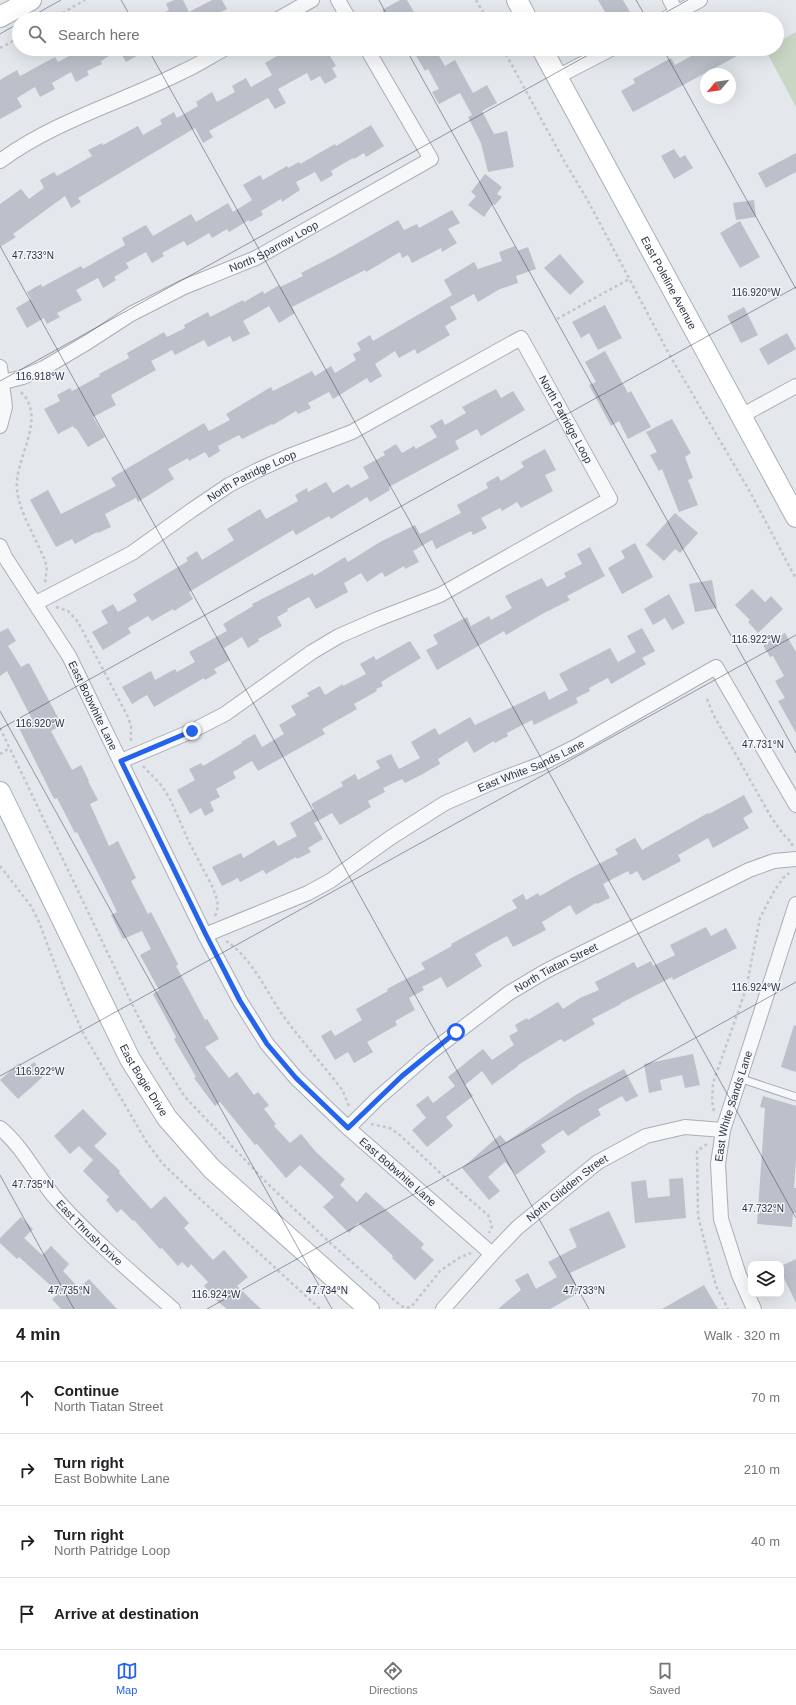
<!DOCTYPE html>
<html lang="en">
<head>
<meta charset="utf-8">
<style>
	:root { --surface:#fff; --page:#f6f6f6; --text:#202124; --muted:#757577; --line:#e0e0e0; --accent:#2563eb }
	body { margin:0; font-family:Arial,sans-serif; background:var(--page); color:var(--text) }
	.controls { position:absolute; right:12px; bottom:12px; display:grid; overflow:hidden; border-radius:8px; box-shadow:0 4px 16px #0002 }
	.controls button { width:36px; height:36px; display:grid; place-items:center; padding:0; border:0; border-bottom:1px solid var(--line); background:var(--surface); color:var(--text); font:20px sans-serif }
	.compass { position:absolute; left:700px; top:68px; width:36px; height:36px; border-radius:50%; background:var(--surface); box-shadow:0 4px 16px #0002; rotate:241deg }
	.stop { position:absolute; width:12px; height:12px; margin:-9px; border:3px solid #2563eb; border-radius:50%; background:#fff }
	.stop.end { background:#2563eb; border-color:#fff; box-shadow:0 1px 4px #0008 }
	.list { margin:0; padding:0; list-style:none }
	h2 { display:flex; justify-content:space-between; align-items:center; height:52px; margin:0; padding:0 16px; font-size:17px }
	h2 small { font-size:13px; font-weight:400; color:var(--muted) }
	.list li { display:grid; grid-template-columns:26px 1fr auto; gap:12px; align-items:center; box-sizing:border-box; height:72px; padding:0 16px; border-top:1px solid var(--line) }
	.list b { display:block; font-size:15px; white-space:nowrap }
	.list p { margin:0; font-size:13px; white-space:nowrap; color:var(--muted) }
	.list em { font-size:13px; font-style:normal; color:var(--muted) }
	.icon { flex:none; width:22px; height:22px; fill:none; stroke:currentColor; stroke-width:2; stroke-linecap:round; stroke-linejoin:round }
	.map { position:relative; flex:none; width:796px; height:1309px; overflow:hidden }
	.search { position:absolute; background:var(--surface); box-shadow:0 4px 16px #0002; left:12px; right:12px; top:12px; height:44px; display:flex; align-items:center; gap:10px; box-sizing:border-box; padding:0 14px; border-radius:22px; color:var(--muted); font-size:15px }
	.sheet { height:340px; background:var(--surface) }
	nav { display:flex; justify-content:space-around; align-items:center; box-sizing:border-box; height:56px; border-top:1px solid var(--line); background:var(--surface); font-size:11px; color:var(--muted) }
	nav a { display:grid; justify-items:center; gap:2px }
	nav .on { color:var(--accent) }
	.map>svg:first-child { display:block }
	.green { fill:#c9d6c5 }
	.building { fill:#bbc0ca }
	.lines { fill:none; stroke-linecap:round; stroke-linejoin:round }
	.lane-casing { stroke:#a9aeb7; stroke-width:9 }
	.street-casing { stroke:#a9aeb7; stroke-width:16 }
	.secondary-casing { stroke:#a9aeb7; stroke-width:22 }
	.path { stroke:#c2c5cb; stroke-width:2.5; stroke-dasharray:3 3; stroke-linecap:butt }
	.lane { stroke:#f7f8fa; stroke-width:7 }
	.street { stroke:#f7f8fa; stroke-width:14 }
	.secondary { stroke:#fff; stroke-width:20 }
	.route { stroke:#2563eb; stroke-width:5 }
	.ticks { fill:none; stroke:#2b3445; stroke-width:1; stroke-opacity:0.45 }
	.labels { text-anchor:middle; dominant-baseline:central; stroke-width:3; stroke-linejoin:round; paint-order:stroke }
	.street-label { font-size:11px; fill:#2b3445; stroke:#f4f6f9 }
	.ticks-label { font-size:10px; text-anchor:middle; fill:#2b3445; stroke:#f4f6f9; stroke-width:3; stroke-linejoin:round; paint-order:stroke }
</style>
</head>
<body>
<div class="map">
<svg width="796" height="1309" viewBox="0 0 796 1309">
	<rect width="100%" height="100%" fill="#e4e7ec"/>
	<path class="green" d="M796,32V107L765,49H777V43Z"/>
	<path class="building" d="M174,0H183L189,12L212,0H222L227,9L208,19H152L169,10L166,4Z
		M400,0H407L418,19H387L382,10Z
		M598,0H623L630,12L618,19H609Z
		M82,49H149L126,62L119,50L101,61L102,64L87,71L89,75L76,82L71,72L52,83L55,89L40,97L35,87L17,98L22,107L0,119V80L17,70L20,76L55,57L58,62Z
		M295,49H309L311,53L318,49H326L336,66L332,68L337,77L325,84L320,76L311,81L307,73L278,89L286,103L275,109L268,98L209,131L213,137L203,143L195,128L78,198L81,202L71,208L65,196L13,234L16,237L0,247V204L21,189L29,199L44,188L40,180L54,172L57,176L92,156L88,150L102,143L103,145L138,126L143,135L162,124L160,120L174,112L177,118L198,106L196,102L212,92L217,102L235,92L232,86L246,78L251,87L272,75L265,63L282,53L283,56Z
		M412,49H435L445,66L455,60L473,93L487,85L497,103L482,111L494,134L507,131L514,167L488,172L481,143L468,117L472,115L460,93L439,104L432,92L439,89L428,69L425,71Z
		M704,49H750L633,112L621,91L635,83L633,79L671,58L675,65Z
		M371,125L384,146L366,157L364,153L354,159L353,158L331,171L333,175L321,182L315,172L296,182L300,190L282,202L281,199L261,211L263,215L250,222L249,220L229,232L227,229L212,238L209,233L187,246L184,241L162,253L164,256L152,263L146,252L126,263L129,268L114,277L116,280L103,288L98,278L76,290L82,300L57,313L60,317L47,324L44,318L27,328L16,308L31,299L27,292L41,284L42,287L81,266L83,269L125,245L122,238L146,225L153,236L191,214L196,222L228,203L233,212L252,200L243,185L260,175L263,180L287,166L288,168L299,162L300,164L335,144L336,146Z
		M674,149L680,158L685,155L693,168L674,179L661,156Z
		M796,153V172L766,188L758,173Z
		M485,174L502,187L497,194L502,197L495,205L493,204L484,217L468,205L476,196L471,192Z
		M754,200L756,217L736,220L733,203Z
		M452,210L460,223L448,229L457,243L442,252L441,248L412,263L408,255L402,258L400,252L366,272L365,270L292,307L295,313L279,323L269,306L243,321L250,334L233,342L230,336L208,347L204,340L175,355L172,350L151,361L156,370L111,395L116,405L93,417L105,437L88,447L76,428L75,429L73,426L58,434L44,409L60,401L57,395L70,388L72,391L100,376L99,374L129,358L127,353L164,332L167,337L185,328L184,325L208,312L210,317L243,300L244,302L263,291L264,294L279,285L280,287L303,276L301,273L336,255L398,220L404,230L417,224L419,228Z
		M740,221L760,257L740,268L720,233Z
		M515,246L517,251L528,247L536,269L516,276L518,283L500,289L478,302L474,294L450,307L457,319L445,326L450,335L417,354L415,349L399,358L395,351L375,364L382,376L370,383L367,378L333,399L329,392L308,403L311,408L298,414L296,411L273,425L272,424L242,439L239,435L218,446L220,451L209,458L205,452L189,461L188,458L168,469L174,479L138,502L136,498L105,514L111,527L98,533L97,532L75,544L72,539L56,547L30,500L48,490L61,514L116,486L111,478L204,423L209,431L230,420L226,414L271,387L273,391L312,371L315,376L331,366L335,373L356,360L353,354L361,350L357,343L370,335L373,341L452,295L444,280L474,262L478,269L502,261L499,252Z
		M560,254L584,282L570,295L544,268Z
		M605,305L622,338L598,350L589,333L581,338L572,322Z
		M744,307L758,335L741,343L727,316Z
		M787,333L796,349L768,365L759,349Z
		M605,351L628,393L631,391L651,427L628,439L619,421L611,426L589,385L596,382L585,362Z
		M496,389L501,398L513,391L525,410L481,436L477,429L455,441L459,449L389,487L390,490L370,502L367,497L331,519L329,516L296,535L293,530L189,592L193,599L174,611L173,609L152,621L148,616L128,628L131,633L103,650L92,632L108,623L101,611L113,604L118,612L137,601L133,594L188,561L186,558L197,551L202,560L234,540L227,529L260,509L266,519L298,501L295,495L307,488L308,492L326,482L333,493L348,484L351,488L369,478L363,467L385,455L383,452L396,444L402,453L414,446L416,449L437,437L430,426L442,419L445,425L466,413L462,407Z
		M672,419L691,453L685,457L693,478L688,480L698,505L679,512L662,469L659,471L650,455L657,452L646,432Z
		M545,449L556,470L545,475L553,491L521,508L517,502L502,511L500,508L481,518L487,528L473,535L471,531L436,549L432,540L413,551L419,562L405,569L404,566L385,577L382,572L367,582L361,573L344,583L348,592L316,609L309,597L287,609L288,611L277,617L282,626L258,639L259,641L248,648L242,637L224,648L230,660L214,669L217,673L205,680L204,678L154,707L147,695L132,704L122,687L151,671L155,680L175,669L177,672L195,662L189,652L227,631L223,624L253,606L252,604L313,573L314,576L345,557L348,562L380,542L415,525L420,534L461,513L457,505L488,488L486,483L498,476L501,481L524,467L521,462Z
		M675,513L698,533L680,553L675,549L664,561L646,545Z
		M635,543L653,577L622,594L608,568L625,558L621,551Z
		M590,547L605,576L567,596L570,600L544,613L506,635L504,631L437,670L426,650L438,644L433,635L467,617L471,626L489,616L491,620L512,608L505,596L542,578L547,587L566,577L564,573L582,564L577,554Z
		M712,580L717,608L695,612L689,584Z
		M752,589L765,602L771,596L783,609L758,633L748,622L750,620L735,605Z
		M669,594L685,623L672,630L665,618L653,625L644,609Z
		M8,628L16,641L8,646L21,667L29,663L62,725L51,731L72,770L81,765L89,781H88L98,800L90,804L109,846L118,841L136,878L131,881L148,914L151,912L178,964L176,966L205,1020L207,1019L219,1039L205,1047L229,1078L237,1072L254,1095L258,1092L269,1105L264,1109L276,1124L274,1126L290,1143L301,1134L316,1152L345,1179L340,1185L357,1202L366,1192L424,1244L421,1248L434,1260L415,1280L392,1258L393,1256L358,1223L349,1233L323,1207L334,1197L300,1165L286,1178L257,1144L255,1145L220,1102L215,1106L194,1078L196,1077L174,1039L176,1037L153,994L159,990L140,955L151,949L142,931L123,939L111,915L117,912L101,879L77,832L75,833L57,798L54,799L19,728L33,721L7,671L0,676V632Z
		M642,628L655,651L642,658L646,664L611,684L608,678L589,688L590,691L576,698L578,703L534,725L532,720L507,733L508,736L495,743L494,741L474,753L467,741L438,759L440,764L421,775L405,783L402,779L383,788L385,792L368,801L371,807L340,825L332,813L314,823L323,839L308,848L311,852L297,859L296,857L266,874L263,870L240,882L238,878L222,886L212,867L241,853L243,858L274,840L278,846L297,836L290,823L314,809L311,804L343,786L341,782L355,774L358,780L380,768L376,761L391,754L399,769L420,758L411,742L435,728L439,735L470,717L475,725L545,691L549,700L568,690L559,674L610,648L618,662L636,652L627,636Z
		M785,633L796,652V733L778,701L785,698L775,681L784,676L773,656L770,657L763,645Z
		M410,641L421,658L381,682L383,686L376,689L377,691L354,704L357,709L322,729L325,734L258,771L252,761L233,772L236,778L216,789L220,797L210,802L214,811L205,816L201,808L190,814L177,790L195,780L189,769L201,763L203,766L242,743L241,742L255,734L262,747L284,734L279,725L296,715L291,706L309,696L307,693L320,686L325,695L343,684V686L366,674L360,664L374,656L376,660Z
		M744,795L753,812L743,818L749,828L713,848L708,838L678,855L681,861L643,881L637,871L630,875L628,871L603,884L610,898L597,904L596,903L576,915L570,905L542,922L546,930L513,947L507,936L492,944L475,954L482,966L447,988L441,977L422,987L424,990L409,998L415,1010L395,1021L397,1025L367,1042L373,1052L354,1063L348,1052L335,1060L321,1036L331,1030L335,1036L362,1020L356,1009L388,991L387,989L425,969L421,963L452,946L451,944L517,908L512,900L523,894L526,900L538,893L540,896L573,877L618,854L615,849L635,838L642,850L708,813L709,814Z
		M706,927L711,936L726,928L737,948L673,980L672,977L621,1003V1004L592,1019L595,1024L564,1042L561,1039L518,1065V1066L492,1085L482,1071L465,1085L473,1096L446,1117L453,1126L427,1147L412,1130L426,1118L416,1105L428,1096L433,1103L455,1086L448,1077L483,1049L492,1060L514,1045L509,1036L518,1031L515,1025L527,1018L528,1020L558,1002L563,1009L580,998L599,990L595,982L634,962L637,968L651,961L653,966L675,955L670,945Z
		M794,1025L796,1026V1072L781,1067Z
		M693,1054L700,1085L685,1088L682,1075L660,1080L662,1090L649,1093L644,1064Z
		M34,1062L45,1075L18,1099L0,1080L19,1063L25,1070Z
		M624,1069L638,1096L626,1102L622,1096L598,1109L601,1115L579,1128V1129L568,1136L563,1130L541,1145L546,1152L516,1175L505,1162L488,1177L500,1191L489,1200L462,1168L500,1135L506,1142L577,1094Z
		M763,1096L796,1106V1159L794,1188H796V1213H793L792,1227L757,1224L765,1108L760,1107Z
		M83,1109L107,1134L94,1146L120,1171L119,1173L151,1209L165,1196L189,1223L184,1228L213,1260L224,1250L248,1277L237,1286L261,1309H227L218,1302L204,1286L208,1282L191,1264L188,1268L182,1262L178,1266L162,1248L160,1249L134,1220L133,1221L121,1209L117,1213L106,1200L109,1197L83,1171L93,1160L79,1146L70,1154L54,1136Z
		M683,1178L686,1218L635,1223L631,1182L646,1180L648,1198L670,1196L669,1179Z
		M609,1211L626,1247L570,1273L580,1292L550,1309H498L521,1290L515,1280L528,1273L536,1289L557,1277L548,1262L577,1247L569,1229Z
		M21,1217L33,1229L24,1238L42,1255L51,1246L69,1264L63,1271L79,1288L89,1279L117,1309H61L52,1299L59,1293L19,1257L17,1259L0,1243V1238Z
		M796,1259V1303L781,1272V1266Z
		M704,1285L718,1309H662Z"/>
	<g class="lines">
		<g class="lane-casing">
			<path id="lane" d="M739,1078L796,1097"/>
		</g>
		<g class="street-casing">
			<g id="street">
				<path d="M338,0L349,19"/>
				<path d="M670,0L677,13"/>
				<path d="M278,19L312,0"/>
				<path d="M665,19L700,0"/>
				<path d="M557,77L611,49"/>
				<path d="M0,161C56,120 123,102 184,71C198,65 211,56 224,49"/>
				<path d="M0,367L5,407L0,426"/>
				<path id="s1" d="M0,383L23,377L44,368L88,342L131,314L184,287L256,258L431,159L367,49"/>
				<path d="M741,416L796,386"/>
				<path id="s2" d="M0,546L5,557L69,656L205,935L240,1001L267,1044L296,1078L348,1128L492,1254"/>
				<path id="s3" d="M36,603L132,553L192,510L229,485L256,471L289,456L352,432L521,338L610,499L440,595L378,619L339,636L312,652L225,714L192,731L121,761"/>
				<path id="s4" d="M205,935L308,893L330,881L390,838L445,803L491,783L541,764L577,746L716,667L796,805"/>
				<path id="s5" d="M0,1128C24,1148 37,1177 57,1200C93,1240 133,1274 173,1309"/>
				<path id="s6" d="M348,1128L377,1099L431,1052L509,993L546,971L749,870L774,861L796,859"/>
				<path id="s7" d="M443,1309L492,1254L518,1227L598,1162L646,1136L685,1127L723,1130"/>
				<path id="s8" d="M754,1309L739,1275L721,1219L718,1164L723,1130L796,904"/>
			</g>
		</g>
		<g class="secondary-casing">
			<g id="secondary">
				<path d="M517,0L527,19"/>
				<path d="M0,17L31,0"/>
				<path id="s9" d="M542,49L796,517"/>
				<path id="s10" d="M0,792L130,1059L167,1118L212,1169L369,1309"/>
			</g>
		</g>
		<path class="path" d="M476,0L487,19
			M52,19L85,0
			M0,48L19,38
			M503,49L563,159L587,199L669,354L749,490L796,579
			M557,319L629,279
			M21,392C48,419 14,458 17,489C18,509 36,539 44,558L47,567L45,583
			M56,607L68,611L78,622L128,717L131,726V742
			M707,699L713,714L771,817L783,834L792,843V846
			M0,728L135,1010L157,1053L185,1097L269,1185L327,1240L401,1306L407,1308L412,1306L440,1271L459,1258L471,1253
			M0,754L10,748
			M143,766L162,786L171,801L189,842L212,886L216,896L218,906L215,917
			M0,866L31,906L39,922L66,994L83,1033L146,1141L162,1163L187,1187L320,1309
			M226,941C254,959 267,995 287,1021C305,1045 325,1067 343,1091L348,1104L350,1107
			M714,1111L712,1101L713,1083L746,989L760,918L773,893L783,878L789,873
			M371,1124L390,1128L401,1136L454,1186L488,1215L492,1226L489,1233
			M707,1144L697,1151L698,1216L716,1286L728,1309"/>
		<use href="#lane" class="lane"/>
		<use href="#street" class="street"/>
		<use href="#secondary" class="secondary"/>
	</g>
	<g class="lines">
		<path class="route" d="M192,731L121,761L206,935L240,1001L267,1044L296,1078L348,1128L402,1076L456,1032"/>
	</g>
	<path class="ticks" d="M121,0L132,19M379,0L389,19M636,0L647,19M27,19L61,0M654,19L688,0M0,34L19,23M148,49L796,1218M406,49L796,753M663,49L796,289M0,246L589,1309M0,381L599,49M0,711L332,1309M0,729L796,287M0,1076L796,635M0,1175L74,1309M207,1309L796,982"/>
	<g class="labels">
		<g class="street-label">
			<text stroke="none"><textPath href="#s1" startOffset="307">North Sparrow Loop</textPath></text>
			<text stroke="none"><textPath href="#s9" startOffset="266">East Poleline Avenue</textPath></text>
			<text stroke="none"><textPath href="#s3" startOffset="647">North Patridge Loop</textPath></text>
			<text stroke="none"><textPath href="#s3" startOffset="251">North Patridge Loop</textPath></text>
			<text stroke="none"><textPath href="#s2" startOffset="185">East Bobwhite Lane</textPath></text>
			<text stroke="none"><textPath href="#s4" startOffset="369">East White Sands Lane</textPath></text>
			<text stroke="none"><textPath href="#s6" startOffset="264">North Tiatan Street</textPath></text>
			<text stroke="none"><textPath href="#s10" startOffset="322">East Bogie Drive</textPath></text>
			<text stroke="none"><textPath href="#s8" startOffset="211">East White Sands Lane</textPath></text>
			<text stroke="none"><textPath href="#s2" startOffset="749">East Bobwhite Lane</textPath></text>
			<text stroke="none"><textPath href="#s7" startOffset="174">North Glidden Street</textPath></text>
			<text stroke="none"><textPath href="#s5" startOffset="138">East Thrush Drive</textPath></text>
		</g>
	</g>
	<g class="ticks-label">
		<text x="33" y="259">47.733°N</text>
		<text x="756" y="296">116.920°W</text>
		<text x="40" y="380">116.918°W</text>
		<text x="756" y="643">116.922°W</text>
		<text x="40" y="727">116.920°W</text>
		<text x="763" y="748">47.731°N</text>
		<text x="756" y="991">116.924°W</text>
		<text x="40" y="1075">116.922°W</text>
		<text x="33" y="1188">47.735°N</text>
		<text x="763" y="1212">47.732°N</text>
		<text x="69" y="1294">47.735°N</text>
		<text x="327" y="1294">47.734°N</text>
		<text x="584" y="1294">47.733°N</text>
		<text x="216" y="1298">116.924°W</text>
	</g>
</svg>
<div class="controls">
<button><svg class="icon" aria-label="layers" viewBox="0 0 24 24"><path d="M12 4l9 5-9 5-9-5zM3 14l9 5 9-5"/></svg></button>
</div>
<svg class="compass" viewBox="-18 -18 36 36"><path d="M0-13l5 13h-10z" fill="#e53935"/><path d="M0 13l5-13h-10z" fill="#757577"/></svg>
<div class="stop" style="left:456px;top:1032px"></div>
<div class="stop end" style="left:192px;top:731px"></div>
<div class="search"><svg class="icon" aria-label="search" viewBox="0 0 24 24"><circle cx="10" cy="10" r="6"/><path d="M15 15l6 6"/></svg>Search here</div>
</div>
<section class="sheet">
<h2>4 min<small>Walk · 320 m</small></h2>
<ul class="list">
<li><svg class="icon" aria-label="ahead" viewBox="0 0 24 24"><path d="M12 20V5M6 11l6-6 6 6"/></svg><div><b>Continue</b><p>North Tiatan Street</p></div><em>70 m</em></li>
<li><svg class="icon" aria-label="right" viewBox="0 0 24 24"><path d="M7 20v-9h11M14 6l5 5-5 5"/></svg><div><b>Turn right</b><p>East Bobwhite Lane</p></div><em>210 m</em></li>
<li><svg class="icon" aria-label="right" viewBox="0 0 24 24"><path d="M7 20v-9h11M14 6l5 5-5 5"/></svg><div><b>Turn right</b><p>North Patridge Loop</p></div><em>40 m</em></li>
<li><svg class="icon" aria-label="arrive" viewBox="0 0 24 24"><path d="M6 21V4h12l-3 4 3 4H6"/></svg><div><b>Arrive at destination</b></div></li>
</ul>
</section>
<nav>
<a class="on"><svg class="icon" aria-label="map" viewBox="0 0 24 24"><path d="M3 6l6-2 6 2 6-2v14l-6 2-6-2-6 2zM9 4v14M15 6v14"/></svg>Map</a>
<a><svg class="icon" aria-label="directions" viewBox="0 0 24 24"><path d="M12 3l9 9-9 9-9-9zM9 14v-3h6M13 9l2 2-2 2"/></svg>Directions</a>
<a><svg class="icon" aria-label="saved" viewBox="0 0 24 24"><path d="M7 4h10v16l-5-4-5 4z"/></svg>Saved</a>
</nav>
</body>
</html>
